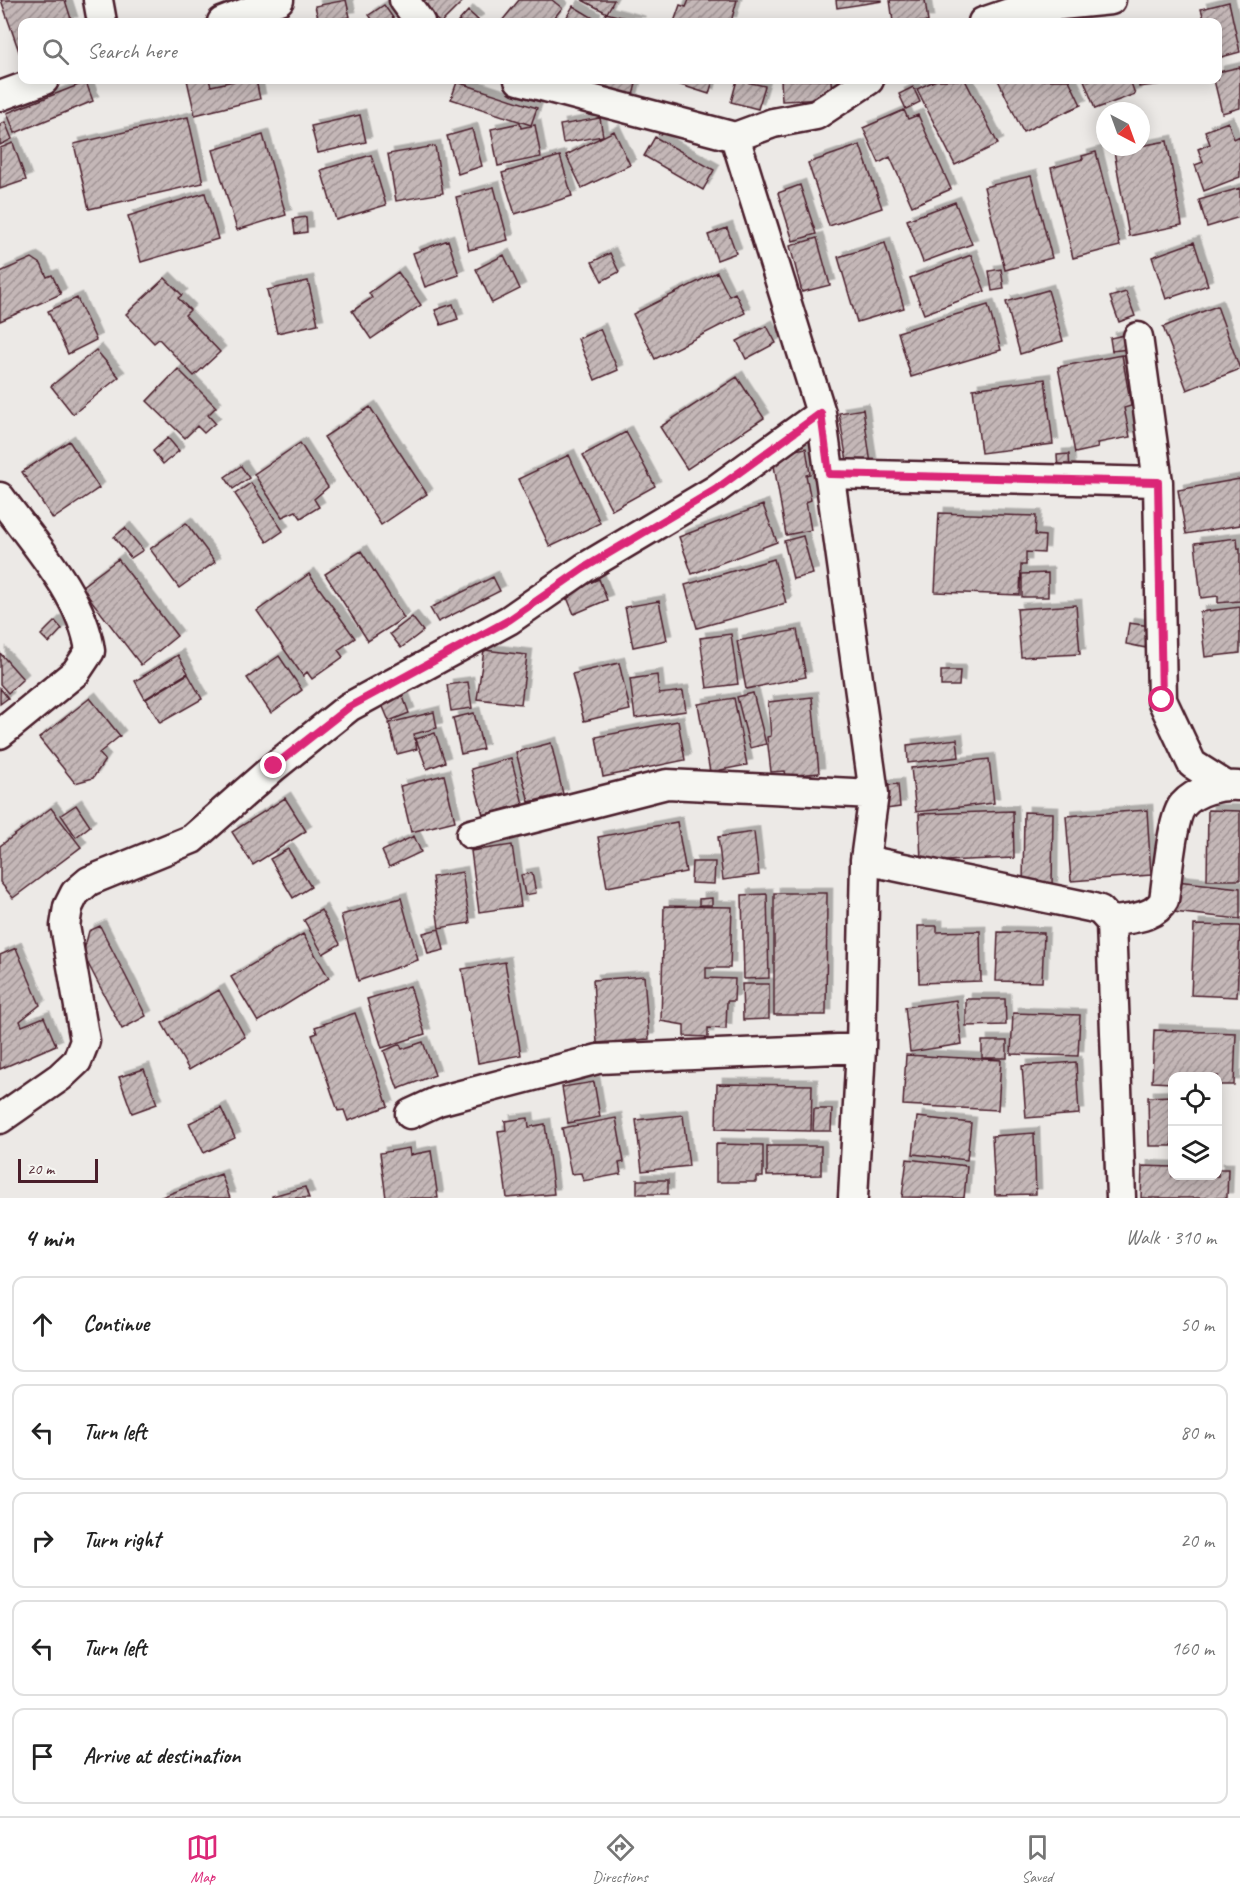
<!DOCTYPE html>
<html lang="en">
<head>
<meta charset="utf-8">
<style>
	:root { --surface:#fff; --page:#f6f6f6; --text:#222; --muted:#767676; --line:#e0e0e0; --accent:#db2777 }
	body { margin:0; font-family:Caveat,sans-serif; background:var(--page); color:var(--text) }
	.controls { position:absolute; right:18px; bottom:18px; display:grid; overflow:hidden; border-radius:12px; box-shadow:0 3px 15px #0003 }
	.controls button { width:54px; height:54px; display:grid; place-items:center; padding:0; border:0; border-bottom:2px solid var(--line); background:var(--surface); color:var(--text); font:30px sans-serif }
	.compass { position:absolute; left:1096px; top:102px; width:54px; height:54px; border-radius:50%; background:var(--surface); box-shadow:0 3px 15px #0003; rotate:139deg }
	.scale { position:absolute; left:18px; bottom:15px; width:80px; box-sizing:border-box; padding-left:6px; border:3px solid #4a1f2b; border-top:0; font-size:16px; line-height:21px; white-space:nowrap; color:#4a1f2b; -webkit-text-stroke:4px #f6f6f2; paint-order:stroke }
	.stop { position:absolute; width:18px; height:18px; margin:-14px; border:4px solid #db2777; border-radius:50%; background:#fff }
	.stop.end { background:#db2777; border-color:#fff; box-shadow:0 2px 6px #0008 }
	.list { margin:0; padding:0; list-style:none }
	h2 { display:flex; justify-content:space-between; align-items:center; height:78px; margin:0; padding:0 24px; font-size:26px }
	h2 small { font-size:20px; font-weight:400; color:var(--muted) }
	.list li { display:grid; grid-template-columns:39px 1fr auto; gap:18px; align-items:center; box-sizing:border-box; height:96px; margin:0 12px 12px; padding:0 12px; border:2px solid var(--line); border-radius:12px }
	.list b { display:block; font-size:22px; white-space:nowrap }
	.list em { font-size:20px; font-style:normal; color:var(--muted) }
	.icon { flex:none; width:33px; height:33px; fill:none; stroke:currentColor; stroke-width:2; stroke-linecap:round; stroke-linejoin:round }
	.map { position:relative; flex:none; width:1240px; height:1198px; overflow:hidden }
	.search { position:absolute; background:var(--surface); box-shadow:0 3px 15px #0003; left:18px; right:18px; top:18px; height:66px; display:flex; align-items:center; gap:15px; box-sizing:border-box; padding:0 21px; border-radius:12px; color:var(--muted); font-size:22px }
	.sheet { height:618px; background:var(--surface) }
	nav { display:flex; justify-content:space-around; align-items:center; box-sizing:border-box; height:84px; border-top:2px solid var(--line); background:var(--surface); font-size:16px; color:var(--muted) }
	nav a { display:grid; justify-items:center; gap:3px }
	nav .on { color:var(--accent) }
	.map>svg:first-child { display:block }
	.building { fill:url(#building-hatch); stroke:#4a1f2b; stroke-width:1.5; filter:url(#shadow) }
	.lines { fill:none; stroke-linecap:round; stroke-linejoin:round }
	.minor-casing { stroke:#4a1f2b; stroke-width:33 }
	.minor { stroke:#f6f6f2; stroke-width:28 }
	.route { stroke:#db2777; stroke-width:8 }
</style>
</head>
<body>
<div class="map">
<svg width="1240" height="1198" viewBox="0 0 1240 1198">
	<defs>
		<pattern id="building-hatch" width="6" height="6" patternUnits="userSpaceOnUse" patternTransform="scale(1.5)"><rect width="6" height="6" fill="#c4b7b7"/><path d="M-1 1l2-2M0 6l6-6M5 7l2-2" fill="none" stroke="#a19495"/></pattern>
		<filter id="shadow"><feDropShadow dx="5.5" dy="-5.5" stdDeviation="0" flood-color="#0004"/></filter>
	</defs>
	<rect width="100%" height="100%" fill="#ece9e6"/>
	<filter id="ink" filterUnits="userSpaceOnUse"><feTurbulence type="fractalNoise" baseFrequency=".0167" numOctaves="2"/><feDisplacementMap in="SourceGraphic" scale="12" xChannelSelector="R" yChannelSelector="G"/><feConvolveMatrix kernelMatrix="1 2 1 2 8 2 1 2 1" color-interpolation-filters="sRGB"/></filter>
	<g filter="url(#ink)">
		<path class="building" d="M1,0H65L72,22H22L21,57Z
			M346,0L350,17L319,22L315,6Z
			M416,0H464L442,22H439Z
			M519,0H552L562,8L551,22H501Z
			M582,0H614L607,13Z
			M689,0H737L731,22H674L680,5L686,7Z
			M836,0H882V1L837,8Z
			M890,0H925L928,22H893Z
			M1229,2L1240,52L1218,58V22H1205L1201,9Z
			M384,5L396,22H374L369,15Z
			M573,6L595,19L594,22H564Z
			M468,11L478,20L475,22H458Z
			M606,13L640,22H603Z
			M1240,67V108L1222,113L1214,80H1218V72Z
			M187,80H209L211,86L238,80H256L260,99L195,115Z
			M586,80H637L632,99L584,85Z
			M665,80H713L709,94Z
			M737,80L765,86L758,109L731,102Z
			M781,80H831L832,99L782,101Z
			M936,80H965L998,144L955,165L917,89Z
			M998,80H1069L1081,105L1023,132Z
			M1084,80H1130L1135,94L1095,109Z
			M1139,80H1186L1187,81L1139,87Z
			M86,82L93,101L15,133L7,113Z
			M457,82L537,108L531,125L451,99Z
			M913,87L920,102L906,109L899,94Z
			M904,110L908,119L918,115L951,189L912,206L890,157L879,163L863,128Z
			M360,115L366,142L318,153L311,126Z
			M188,117L203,183L89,209L74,144Z
			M600,118L603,136L563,143L560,125Z
			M5,122L12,139L0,145V124Z
			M1228,122L1234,139L1240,136V177L1204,191L1195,165L1203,162L1198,149L1210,144L1205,131Z
			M520,123L521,128L535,125L541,157L498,166L491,129Z
			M472,129L482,166L458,174L447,136Z
			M614,131L630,165L582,188L566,155Z
			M263,135L286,215L237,230L213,150Z
			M655,137L714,170L703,190L644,156Z
			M1167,141L1182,225L1129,236L1114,151Z
			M13,143L26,180L0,189V148Z
			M860,145L882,208L829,226L808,163Z
			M435,146L443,193L396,201L388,154Z
			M1096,152L1120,246L1073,258L1051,168L1083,159L1082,156Z
			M371,155L386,205L336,220L321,170Z
			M560,156L572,196L515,214L502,173Z
			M1031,176L1052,258L1005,270L984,187Z
			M800,185L816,234L793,241L778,193Z
			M494,187L508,240L469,250L456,197Z
			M1240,188V217L1207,227L1199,200Z
			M205,193L218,239L141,262L128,216Z
			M955,202L972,244L923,262L907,220Z
			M306,217L307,232L295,234L293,219Z
			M727,228L736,253L717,260L708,235Z
			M817,238L830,285L802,292L790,246Z
			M448,240L459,275L425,287L413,253Z
			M1194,242L1208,285L1166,299L1152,257Z
			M885,243L904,308L857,322L838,257Z
			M610,253L619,272L602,281L592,262Z
			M504,255L520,289L492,303L476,269Z
			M971,255L985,291L924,314L910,278Z
			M32,258L41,264L47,277L52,275L61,294L0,321V272Z
			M1001,269L1004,289L992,291L989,271Z
			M398,272L421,305L371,339L352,311L372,298L369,293Z
			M717,272L729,296L735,293L745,313L655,359L633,314Z
			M165,278L182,295L178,298L190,310L185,315L220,352L194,376L159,339L154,343L126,314Z
			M308,281L318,324L277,333L267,290Z
			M1048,290L1063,341L1020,354L1006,302Z
			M1126,292L1135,316L1119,322L1110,297Z
			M77,298L96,340L68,354L48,311Z
			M453,304L458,319L441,325L435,310Z
			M988,305L1001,350L911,377L898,332Z
			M1217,306L1240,369L1187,390L1163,327Z
			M767,326L776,343L746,359L737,341Z
			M600,329L618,370L595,380L578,339Z
			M1125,335L1128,349L1112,351L1110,338Z
			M96,350L119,377L73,414L51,386Z
			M1122,355L1131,406L1124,408L1130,437L1097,443L1098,448L1075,453L1058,367Z
			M178,369L216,407L208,415L215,423L204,433L197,426L185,438L147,401Z
			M737,377L764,418L687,469L660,427Z
			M1045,379L1053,444L981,453L973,389Z
			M370,407L427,494L381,525L324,437Z
			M863,409L871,464L848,468L839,413Z
			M626,432L655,486L612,510L583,455Z
			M168,438L179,451L163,464L153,451Z
			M69,441L99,488L53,519L22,472Z
			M300,443L328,487L314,499L319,507L301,518L296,511L282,517L254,474Z
			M806,448L810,474L806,475L811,500L806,502L811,530L786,535L772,454Z
			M1069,454L1070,470L1058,472L1057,455Z
			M569,455L600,523L550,547L518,479Z
			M241,466L249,478L233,489L225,477Z
			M1240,479V525L1186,534L1178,490Z
			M251,483L283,531L267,542L235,494Z
			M763,505L777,542L692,574L679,537Z
			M939,513L1036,516L1035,535L1045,536L1044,553L1026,552V565H1021L1020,595L935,592Z
			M186,523L215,562L179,588L150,549Z
			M125,528L143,550L131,558L114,537Z
			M803,536L813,574L793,579L784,541Z
			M1237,538L1238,549L1240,548V601L1218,603V596L1201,598L1195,543Z
			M361,551L404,618L368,641L325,574Z
			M118,559L177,636L141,665L81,587Z
			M774,559L786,603L697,628L685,585Z
			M1048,573V597H1022V574Z
			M309,574L355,638L338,650L343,657L312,679L307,672L303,676L257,611Z
			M493,577L500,591L438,622L430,608Z
			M599,579L607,600L574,614L565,593Z
			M659,601L667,640L633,647L625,607Z
			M1076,605L1080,654L1021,657L1017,609Z
			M1240,607V653L1205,657L1200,612Z
			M412,617L423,631L401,648L390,634Z
			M55,621L62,629L49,643L41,635Z
			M1129,623L1150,626L1146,648L1126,644Z
			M797,630L806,677L746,689L737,641Z
			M731,634L738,684L707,688L700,638Z
			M484,650L527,655L521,704L477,699Z
			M0,653L23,679L8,693L0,684Z
			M178,655L188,673L145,699L135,681Z
			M279,656L302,690L271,713L247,678Z
			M619,663L630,710L584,721L572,674Z
			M941,671H960L959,686H941Z
			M188,674L202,699L160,723L146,699Z
			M657,675L659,694L683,691L686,711L635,718L630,679Z
			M468,682L472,708L451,711L447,685Z
			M0,688L8,698L0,704Z
			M753,693L766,744L750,748L737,697Z
			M402,694L409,713L389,721L381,702Z
			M812,697L819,773L786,776L785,771L771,772L767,737L771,736L768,702Z
			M90,698L120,736L99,753L105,760L93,778L75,783L39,738Z
			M734,698L747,765L710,772L698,704Z
			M434,712L437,728L414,734L417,749L397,754L389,723Z
			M474,713L483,749L461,754L453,718Z
			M678,721L685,760L603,777L596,737Z
			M435,733L445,762L427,769L416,739Z
			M957,739L959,757L908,763L907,745Z
			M551,743L563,794L529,802L516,752Z
			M511,758L523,804L483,815L471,769Z
			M989,759L994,803L916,812L911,768Z
			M444,775L455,821L411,832L400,786Z
			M898,784L900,807L879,810L877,786Z
			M285,798L306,831L253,865L232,832Z
			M76,805L90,826L76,837L61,815Z
			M51,808L81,847L13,898L0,882V846Z
			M1147,810L1151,875L1071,881L1066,816Z
			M1208,810L1240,811V880H1207Z
			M1013,811L1014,858L921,862L919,814Z
			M1024,812L1053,813L1052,887H1023Z
			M677,822L686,872L607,887L598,837Z
			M754,832L759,875L723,880L718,837Z
			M414,836L421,852L389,867L382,851Z
			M512,845L521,906L479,912L471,851Z
			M288,849L311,887L293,898L270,859Z
			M692,862H715L714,884L691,883Z
			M462,872L470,923L439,928L432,877Z
			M532,873L536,893L525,895L521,875Z
			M1176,881L1240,888V919L1173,912Z
			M774,893H827L826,1015H774Z
			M767,894L769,978L744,979L742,895Z
			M401,898L418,960L358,981L341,915Z
			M712,898V905H699V899Z
			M664,906L732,907L730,968H706V978L735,979L734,1001H727L726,1029L708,1028V1037L684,1036V1025L661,1021Z
			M321,910L340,944L323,954L304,920Z
			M1194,925L1240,926L1237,997L1191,995Z
			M100,926L146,1016L122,1029L83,954L89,931Z
			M918,926H937V932L980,931L981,981L919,983Z
			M439,929L444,950L428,954L423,933Z
			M998,932L1044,933L1042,982L996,981Z
			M303,934L329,978L258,1022L231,977Z
			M16,948L40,1005L20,1021L22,1026L44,1017L56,1045L0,1069V955Z
			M505,962L521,1055L478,1063L462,969Z
			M644,976L649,1039L597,1043L593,980Z
			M742,984H769V1019L743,1020Z
			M410,986L425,1034L382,1048L367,999Z
			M219,990L245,1037L189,1070L162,1023Z
			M966,999H1005L1006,1025L966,1026Z
			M956,1000L962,1044L910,1052L905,1007Z
			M355,1013L388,1106L348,1121L344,1110L338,1111L312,1035L317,1033L315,1027Z
			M1013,1013L1080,1015L1078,1056L1011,1054Z
			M1154,1030L1236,1033L1234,1085H1218V1076H1172V1083L1152,1082Z
			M982,1041H1007V1058H982Z
			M423,1042L435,1075L398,1089L384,1051L400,1044L402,1049Z
			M906,1055L1001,1060L998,1110L903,1105Z
			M1076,1062L1079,1114L1026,1118L1022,1066Z
			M144,1069L157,1104L132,1113L119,1077Z
			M594,1082L600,1117L568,1123L562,1087Z
			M717,1084L812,1085L811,1131L716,1129Z
			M1172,1096V1146H1149L1148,1097Z
			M221,1108L235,1138L204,1153L189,1123Z
			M814,1109H832L831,1131H813Z
			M683,1115L689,1166L642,1171L636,1120Z
			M917,1117L971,1123L967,1160L913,1154Z
			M528,1118L529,1127L545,1124L554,1194L507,1198L498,1131L506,1130L505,1121Z
			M616,1118L624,1162L619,1163L621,1174L583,1181L581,1173L571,1174L562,1128Z
			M1034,1133L1036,1194L995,1195L992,1136Z
			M716,1144L763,1145V1177H756V1182H716Z
			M767,1146H821V1175L767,1176Z
			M409,1148L410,1155L431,1151L438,1198H386L380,1153Z
			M907,1159L967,1166L964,1198L902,1197Z
			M1142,1166L1172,1167V1176H1218V1169H1228L1227,1198H1141Z
			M221,1174L230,1198H159Z
			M637,1180H668V1194H637Z
			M305,1187L309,1198H272V1196Z"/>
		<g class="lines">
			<g class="minor-casing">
				<path id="minor" d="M98,0L102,22
					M404,0L420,22
					M222,22L279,0
					M983,22L1021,9L1111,0
					M519,80L735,137L773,123L816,115L869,80
					M0,96L44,80
					M735,137L821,413L874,794L865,860L861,1048L853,1198
					M1138,337L1158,482L1162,700L1192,764L1225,785
					M829,474L1158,482
					M0,497C32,541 83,596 90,651L76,672L0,734
					M471,834L667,784L874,794
					M865,860L1090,907L1100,910L1111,922L1121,1198
					M1111,922C1130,918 1154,919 1164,900C1167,881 1172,817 1183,805C1196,790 1220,785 1238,786
					M410,1114L438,1101L598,1059L861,1048
					M0,1119L60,1077L77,1061L85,1041L65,926L68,907L75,893L89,881L192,839L274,767L349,707L509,620L584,568L715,490L821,413"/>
			</g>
			<use href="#minor" class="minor"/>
		</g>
	</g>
	<g class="lines" filter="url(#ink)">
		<path class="route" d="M274,766L349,707L509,620L584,568L715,490L821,413L829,474L1158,482L1162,700"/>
	</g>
</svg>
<div class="controls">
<button><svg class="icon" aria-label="locate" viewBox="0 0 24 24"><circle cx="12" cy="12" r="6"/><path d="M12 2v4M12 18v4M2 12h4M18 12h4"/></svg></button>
<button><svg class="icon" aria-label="layers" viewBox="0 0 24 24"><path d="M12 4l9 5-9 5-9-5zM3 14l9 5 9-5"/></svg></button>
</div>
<svg class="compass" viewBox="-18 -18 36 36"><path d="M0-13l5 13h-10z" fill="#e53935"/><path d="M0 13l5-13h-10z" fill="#767676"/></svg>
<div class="scale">20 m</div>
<div class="stop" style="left:1162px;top:700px"></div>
<div class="stop end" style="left:274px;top:766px"></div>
<div class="search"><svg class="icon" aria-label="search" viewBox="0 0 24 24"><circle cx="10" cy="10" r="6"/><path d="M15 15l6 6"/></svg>Search here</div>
</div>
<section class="sheet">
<h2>4 min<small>Walk · 310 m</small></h2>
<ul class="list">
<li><svg class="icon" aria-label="ahead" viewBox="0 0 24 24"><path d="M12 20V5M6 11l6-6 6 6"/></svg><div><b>Continue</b></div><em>50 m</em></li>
<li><svg class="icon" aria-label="left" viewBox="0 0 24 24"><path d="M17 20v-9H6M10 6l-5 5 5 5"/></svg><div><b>Turn left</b></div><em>80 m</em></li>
<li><svg class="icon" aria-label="right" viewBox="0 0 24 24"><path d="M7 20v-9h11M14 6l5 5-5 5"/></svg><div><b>Turn right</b></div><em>20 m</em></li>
<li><svg class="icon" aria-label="left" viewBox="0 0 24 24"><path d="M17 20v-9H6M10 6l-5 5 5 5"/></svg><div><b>Turn left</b></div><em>160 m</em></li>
<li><svg class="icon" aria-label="arrive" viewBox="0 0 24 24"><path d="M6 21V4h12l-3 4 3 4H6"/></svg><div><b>Arrive at destination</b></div></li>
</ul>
</section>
<nav>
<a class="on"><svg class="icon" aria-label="map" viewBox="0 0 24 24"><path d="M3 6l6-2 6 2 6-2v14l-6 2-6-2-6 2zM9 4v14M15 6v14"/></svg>Map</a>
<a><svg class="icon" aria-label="directions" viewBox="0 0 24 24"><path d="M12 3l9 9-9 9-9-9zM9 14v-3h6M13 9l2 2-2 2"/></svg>Directions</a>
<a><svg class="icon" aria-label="saved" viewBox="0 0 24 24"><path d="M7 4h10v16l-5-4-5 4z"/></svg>Saved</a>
</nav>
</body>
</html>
